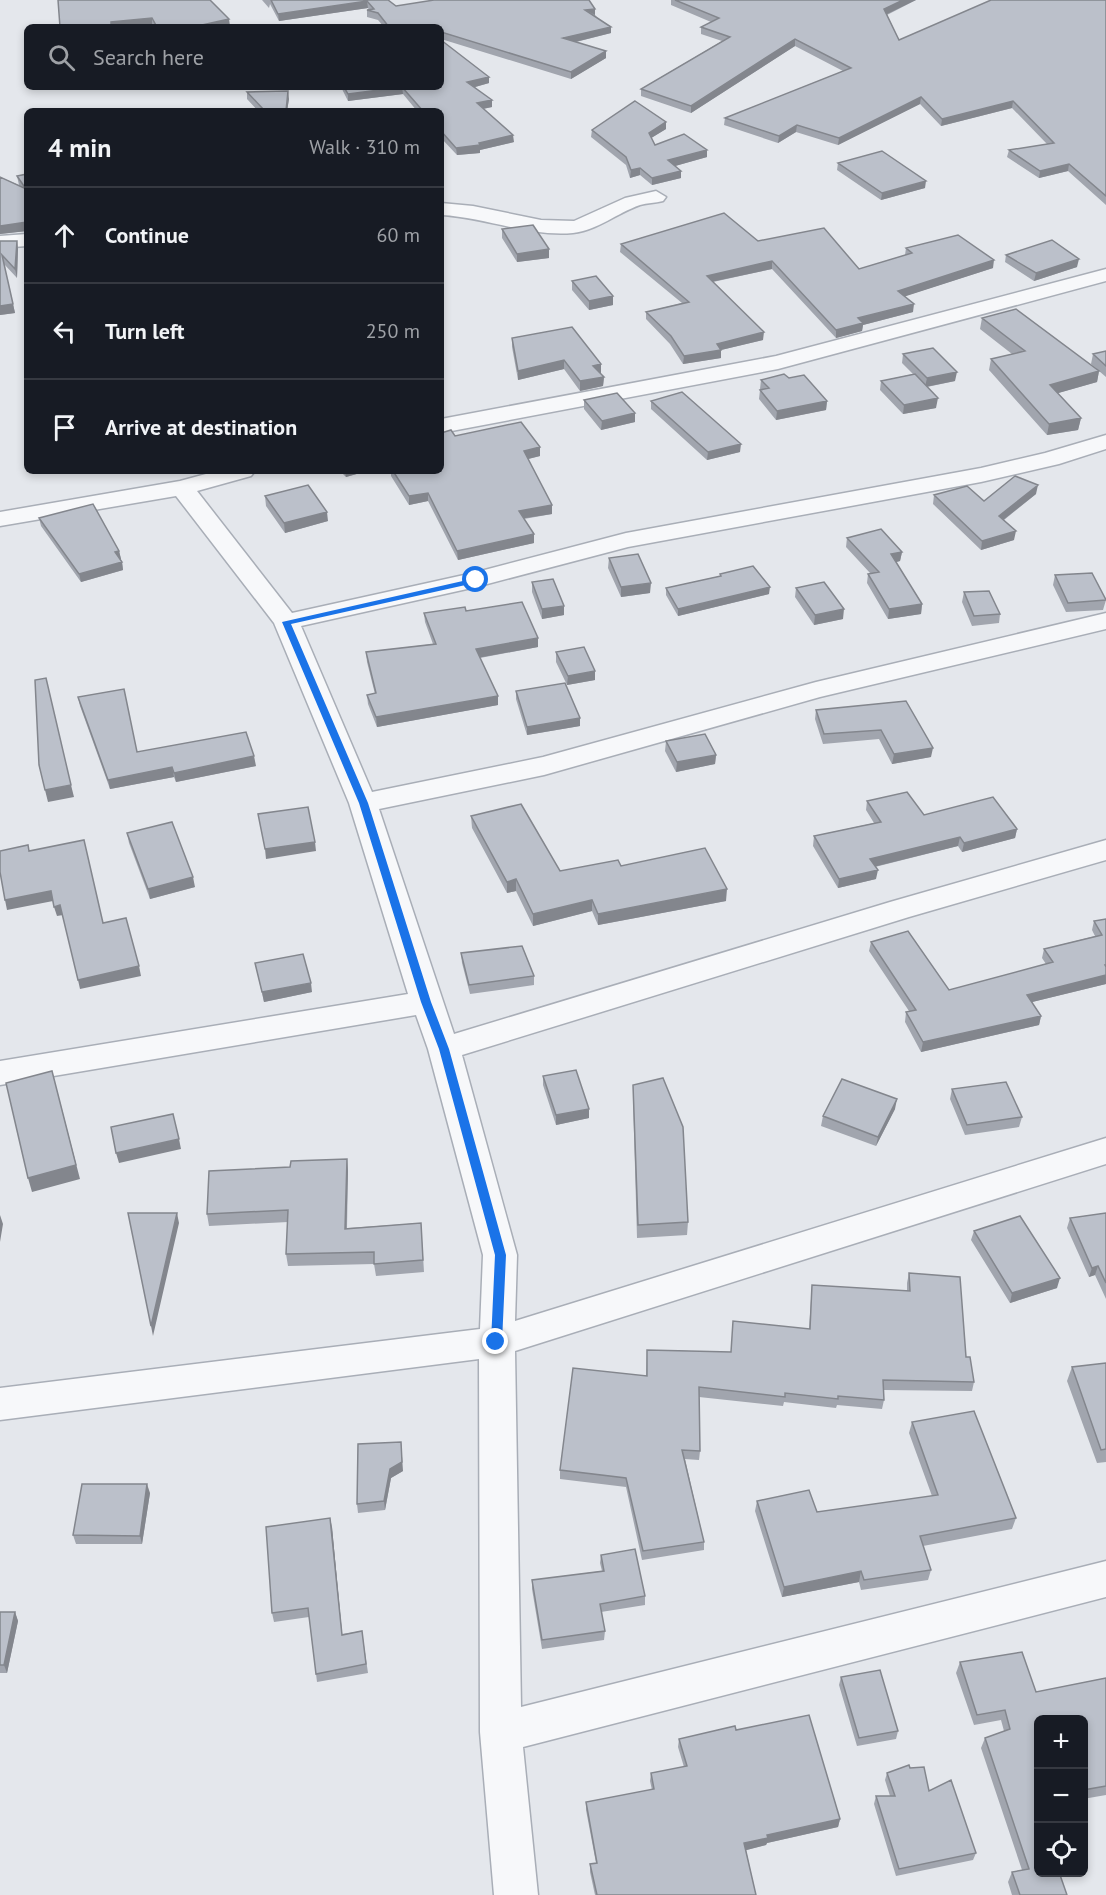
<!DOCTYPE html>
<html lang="en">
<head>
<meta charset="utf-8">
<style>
	:root { --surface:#171b24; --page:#20242c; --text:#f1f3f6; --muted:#9ea1a6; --line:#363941 }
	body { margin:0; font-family:"PT Sans",sans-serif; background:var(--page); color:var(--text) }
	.controls { position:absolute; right:18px; bottom:18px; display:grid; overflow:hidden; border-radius:9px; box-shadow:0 3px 9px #0003 }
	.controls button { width:54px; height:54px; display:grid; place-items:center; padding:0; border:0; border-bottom:2px solid var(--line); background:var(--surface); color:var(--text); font:30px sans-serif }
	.stop { position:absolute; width:18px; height:18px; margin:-14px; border:4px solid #1a73e8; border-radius:50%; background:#fff }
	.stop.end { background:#1a73e8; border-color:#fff; box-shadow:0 2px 6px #0008 }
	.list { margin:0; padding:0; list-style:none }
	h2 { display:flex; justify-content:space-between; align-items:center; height:78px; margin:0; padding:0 24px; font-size:26px }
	h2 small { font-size:20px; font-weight:400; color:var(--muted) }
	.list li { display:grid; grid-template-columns:39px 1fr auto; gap:18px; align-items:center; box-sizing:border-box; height:96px; padding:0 24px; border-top:2px solid var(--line) }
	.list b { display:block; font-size:22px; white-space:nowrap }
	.list em { font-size:20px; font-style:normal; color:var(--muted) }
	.icon { flex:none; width:33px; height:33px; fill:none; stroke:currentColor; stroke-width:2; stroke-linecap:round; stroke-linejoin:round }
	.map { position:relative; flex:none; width:1106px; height:1895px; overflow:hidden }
	.search { position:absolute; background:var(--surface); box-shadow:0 3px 9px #0003; left:24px; top:24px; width:420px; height:66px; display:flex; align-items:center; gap:15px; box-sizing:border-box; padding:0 21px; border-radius:9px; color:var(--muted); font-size:22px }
	.panel { position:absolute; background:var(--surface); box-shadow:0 3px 9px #0003; left:24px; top:108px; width:420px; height:366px; border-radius:9px }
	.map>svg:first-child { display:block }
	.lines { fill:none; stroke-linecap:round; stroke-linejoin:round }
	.street-casing { stroke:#a9aeb7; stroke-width:3 }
	.street { fill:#f7f8fa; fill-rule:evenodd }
	.wall { fill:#a1a5ae }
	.shaded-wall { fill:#83868d }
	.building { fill:#bbc0ca; stroke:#83868d; stroke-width:1.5 }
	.route { fill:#1a73e8 }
</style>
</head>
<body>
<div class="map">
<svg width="1106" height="1895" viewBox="0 0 1106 1895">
	<rect width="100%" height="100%" fill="#e4e7ec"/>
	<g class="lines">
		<g class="street-casing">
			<path id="street" d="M656,191L666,197L663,201C655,203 647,203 640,205C617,213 598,230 573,233C528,237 485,217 441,215V203L473,206L541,220L574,221L625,198Z
				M27,234V246L0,248V236Z
				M1106,269V281L778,369L441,433V419L776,356Z
				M1106,435V449L1059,464L981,482L628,547L476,587L301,626L372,792L543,757L816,682L1106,613V629L820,697L544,775L379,809L454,1034L890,902L1106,840V860L909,917L462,1055L517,1255L515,1321L1106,1138V1164L515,1351L521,1707L1106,1561V1597L523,1747L538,1895H494L480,1732L479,1359L0,1420V1388L480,1329L483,1255L428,1049L416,1015L0,1085V1061L408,994L349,803L274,623L176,496L0,526V512L180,481L217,471H255L251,476L197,491L292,613L473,573L626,533L981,468L1045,453Z"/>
		</g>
		<use href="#street" class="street"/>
	</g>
	<path class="wall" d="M58,0L230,26L226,27H153L152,25L135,27H60Z
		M262,0H388L396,6L595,9V15L611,33L576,42L606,58L571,79L441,39V27H384L378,20L367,17V10H369L368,8L279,21L270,4L269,8Z
		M671,0H916L887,15L899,40L1106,0V205L1068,171L1039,178L1007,157L1009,150L1047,144L1012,108L941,126L920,104L838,145L796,132L778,143L724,125L725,118L843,71L795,46L691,113L641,96V89L722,41L701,34V27L711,22L671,5Z
		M489,77V83L475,87L492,107L483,109L514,142L480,150V153L457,155L441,138V111H417L403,94L348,101L341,87H441Z
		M247,92L289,99L287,111H258L247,99Z
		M666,129L651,138L655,145L707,150V157L675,166L681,178L652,185L640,175L630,178L626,165L591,137L592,130Z
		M838,163L925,188L881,200L837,170Z
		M27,174V231L0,234V177L19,185L17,176Z
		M502,229L549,258L517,262L502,238Z
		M0,241H17L18,249L17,278L4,264L15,313L0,315Z
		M758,241L859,269L905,255L906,248L993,268L905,296L913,312L863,325L862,331L836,338L772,269L713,282L763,340L721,350V358L683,364L670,344L646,319V312L682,303L620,252L621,244Z
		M1006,255L1077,267L1034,281L1005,262Z
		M572,281L613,305L589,310L572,290Z
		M982,318L1097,369L1091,364L1093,354L1106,351V377L1099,371L1097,382L1058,393L1081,418L1078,430L1047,435L989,370L991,359L1012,354L980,329Z
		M512,338L601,364V373H600L604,377L603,386L580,391L564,369L518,380L512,347Z
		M903,354L955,381L927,387L936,408L903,414L880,390L881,381L913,374L902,363Z
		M789,378L827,401L826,410L776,420L759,399L760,390H761L760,389L761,380Z
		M584,400L635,422L601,430L584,409Z
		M651,401L740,452L707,460L651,409Z
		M455,436L540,456L528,459L552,514L524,519L534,543L458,560L428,501L409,505L391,476V471H441Z
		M340,471H367L346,477Z
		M1036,494L1004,520L1014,540L981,550L933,504L934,495L984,501Z
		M265,496L328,521L285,533L266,506Z
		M39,518L119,551L121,559H120L122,562L123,570L81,582L41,526Z
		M847,538L902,552L900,561L896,562L922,604L921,614L888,619L867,583L868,574L870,573L846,547Z
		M609,558L650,593L621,597L608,568Z
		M720,574L769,594L678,616L666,595V588L720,576Z
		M1055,575L1106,600L1103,610L1066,612L1053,585Z
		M532,582L564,615L542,619L532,592Z
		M796,588L843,619L814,625L795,597Z
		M964,592L1000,614L999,623L972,626L962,602Z
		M466,611L538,647L480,658L498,696V705L377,727L368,704L367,695L375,694L367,662L366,652L433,644L425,622L424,613Z
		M556,652L595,680L567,685L556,662Z
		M516,691L580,718V726L527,735L516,699Z
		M78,697L137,752L256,766L176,782L174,777L110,789L80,706Z
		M906,701L931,757L892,764L879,739L823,744L815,719L816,710Z
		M666,741L716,755L715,764L676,772L665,751Z
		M867,801L924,815L1017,829L1015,838L962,852L958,846L875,867L876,879L838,888L813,846L814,836L874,823L866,810Z
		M471,816L560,871L621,866L726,901L598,925L592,911L533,926L516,891L507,893L472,828Z
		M127,833L195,887L150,899L129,843Z
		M1106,919V984L1032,1002L1041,1016L1039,1025L921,1052L905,1022L906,1012L909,1011L869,951L871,942L949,990L1046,964L1042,958L1044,949L1095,936L1092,930L1094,921Z
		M461,953L534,976V985L470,994L462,963Z
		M255,963L312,992L264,1002Z
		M543,1076L589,1118L556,1125L543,1085Z
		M633,1085L688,1222L687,1235L637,1238L633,1098Z
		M952,1089L1022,1117L1019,1127L965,1135L950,1099Z
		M895,1109L876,1146L821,1126L823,1116Z
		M347,1159L348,1171L347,1228L421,1223L424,1272L376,1276L374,1264L288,1266L286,1254L288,1222L209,1226L207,1214L290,1167Z
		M1106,1213V1299L1095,1275L1089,1277L1067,1228L1070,1218Z
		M974,1231L1057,1288L1010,1303L971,1240Z
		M909,1273L966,1357L974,1382L972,1391L883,1390L884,1400L882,1409L837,1405L836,1408L784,1402L783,1406L699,1397L700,1451L699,1460L685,1459L704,1542V1550L642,1560L626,1487L560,1479V1470L646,1375L647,1350L731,1352L809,1329L812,1285L907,1291V1283Z
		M1106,1363V1462L1097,1463L1067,1381L1072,1367Z
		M912,1422L1016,1518L1012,1529L923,1546L931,1570L928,1580L861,1590L859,1582L782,1597L755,1511L757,1501L817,1512L932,1496L909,1433Z
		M358,1444L403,1471L391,1478L385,1510L358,1513L357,1504Z
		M150,1493L142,1544H76L73,1535Z
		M332,1527L342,1634L362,1631L368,1673L317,1682L309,1617L274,1622L272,1613Z
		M601,1555L645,1596V1605L601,1612L605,1631L604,1640L542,1649L532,1589V1580L602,1571L600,1563Z
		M0,1612H15L18,1621L7,1673H0Z
		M960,1662L1036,1692L1106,1678V1795L1083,1799V1719H1038V1872L1067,1895H1012L1008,1882L1012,1872L1022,1870L981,1748L985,1738L1004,1731L1001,1720L974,1725L956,1673Z
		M841,1677L898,1731L896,1739L857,1746L839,1685Z
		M736,1730L840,1819L838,1827L767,1843L766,1845L746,1850L756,1895H595L590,1872V1864L596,1863L586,1810V1802L652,1790L650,1781L651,1773L684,1767L678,1747L679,1739Z
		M910,1768L929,1791L976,1853L973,1860L896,1876L874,1804L876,1796H890L885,1780L887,1773Z"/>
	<path class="shaded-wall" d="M903,0H916L883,16L884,9Z
		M367,1L368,8L279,21L278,14Z
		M595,9V15L585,10Z
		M152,18V25L135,27H111V22Z
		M229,19L230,26L226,27H193Z
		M611,27V33L563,45V38Z
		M795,39V46L691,113V106Z
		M606,51V58L571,79V72Z
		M489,77V83L468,89L467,82Z
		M402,87L403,94L348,101V94Z
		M288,91L289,99L287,111H286Z
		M921,97L920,104L838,145L839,138Z
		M492,100V107L477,110V103Z
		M1013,101L1012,108L941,126L942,119Z
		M666,122V129L648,140L649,133Z
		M797,125L796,132L778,143L779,136Z
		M513,135L514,142L480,150V153L457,155L456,148Z
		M707,150V157L668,168V160Z
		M1069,164L1068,171L1039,178L1040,171Z
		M640,168V175L630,178L631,170Z
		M681,171V178L652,185V178Z
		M926,181L925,188L881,200L882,193Z
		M27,222V231L0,234V226Z
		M17,241L18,249L17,278L15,269Z
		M549,249V258L517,262V254Z
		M1079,259L1077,267L1034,281L1036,273Z
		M994,260L993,268L897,299L898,291Z
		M772,261V269L706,283L707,276Z
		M613,296V305L589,310V301Z
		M13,304L15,313L0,315V306Z
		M914,304L913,312L863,325L862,331L836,338V330L858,318Z
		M764,332L763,340L721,350V358L683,364L684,356L717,344Z
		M564,360V369L518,380V371Z
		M601,364V373L593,375V366Z
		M1099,371L1097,382L1048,396L1050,385Z
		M957,372L955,381L925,387L927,378Z
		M604,377L603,386L580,391V381Z
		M938,398L936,408L903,414L904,405Z
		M827,401L826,410L776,420L777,411Z
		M635,413V422L601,430L602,421Z
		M1081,418L1078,430L1047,435L1049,424Z
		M741,444L740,452L707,460L708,452Z
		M540,447V456L524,460V451Z
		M345,471H367L346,477Z
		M1038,485L1036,494L998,524L999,516Z
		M428,493V501L409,505V496Z
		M552,505V514L519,519V511Z
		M327,512L328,521L285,533L284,523Z
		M1016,531L1014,540L981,550L982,541Z
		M534,534V543L458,560L457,551Z
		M119,551L121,559L117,560L115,552Z
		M902,552L900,561L889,564L891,554Z
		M122,562L123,570L81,582L79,574Z
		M651,583L650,593L621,597V587Z
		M770,587L769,594L678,616V609Z
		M922,604L921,614L888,619L889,609Z
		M564,606V615L542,619V609Z
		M844,609L843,619L814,625L815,615Z
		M538,638V647L477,658L476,649Z
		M595,671V680L567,685L568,676Z
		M498,696V705L377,727L376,717Z
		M580,718V726L527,735V727Z
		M933,748L931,757L892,764L894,754Z
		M716,755L715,764L676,772L677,762Z
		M254,756L256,766L176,782L174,773Z
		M172,767L174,777L110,789L108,780Z
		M71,785L74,797L48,802L45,790Z
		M1017,829L1015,838L962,852L964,843Z
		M960,837L958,846L869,868L870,859Z
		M315,842L316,851L266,859L265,849Z
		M878,870L876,879L838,888L839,879Z
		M193,877L195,887L150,899L148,889Z
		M516,879V891L507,893V882Z
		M727,889L726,901L598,925V914Z
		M51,891L53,901L7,910L5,900Z
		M592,900V911L533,926V914Z
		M60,905L63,915L57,916L54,907Z
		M139,966L141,976L80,989L78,980Z
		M1106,975V984L1024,1004L1027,995Z
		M311,983L312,992L264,1002L262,992Z
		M1041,1016L1039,1025L921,1052L923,1042Z
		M52,1071L80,1179L32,1192L28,1178Z
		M897,1099L895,1109L876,1146L878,1137Z
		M589,1109V1118L556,1125V1115Z
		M179,1139L181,1149L119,1163L116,1153Z
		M347,1159L348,1171L346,1240L345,1229Z
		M177,1213L179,1223L153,1336L151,1326Z
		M0,1215L3,1224L0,1242Z
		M1098,1266L1095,1275L1089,1277L1092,1268Z
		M1060,1278L1057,1288L1010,1303L1012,1293Z
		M401,1442L403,1471L391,1478L385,1510L384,1501L390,1469Z
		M147,1484L150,1493L142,1544L140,1536Z
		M330,1518L332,1527L343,1643L342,1635Z
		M861,1571L859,1582L782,1597L784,1587Z
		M15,1612L18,1621L7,1673L4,1665Z
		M840,1819L838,1827L767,1843L766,1845L743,1851L744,1843L767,1835Z"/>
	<path class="building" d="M58,0H210L229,19L193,27H157L152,18L111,22V27H60Z
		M271,0H388L396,6L434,0H589L595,9L585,10L611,27L563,38L606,51L571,72L441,32V27H389L378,13L367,10L374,9L367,1L278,14Z
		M675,0H903L884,9L899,40L991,0H1106V196L1069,164L1040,171L1009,150L1054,143L1013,101L942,119L921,97L839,138L797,125L779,136L725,118L851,68L795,39L691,106L641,89L730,37L701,27L719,18Z
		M441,40L489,77L467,82L492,100L477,103L513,135L479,143L480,145L456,148L441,131V111H423L402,87L348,94L344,87H441Z
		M288,91L286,111H265L247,92Z
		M635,101L666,122L649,133L655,145L684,134L707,150L668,160L681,171L652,178L640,168L631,170L626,157L592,130Z
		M882,151L926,181L882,193L838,163Z
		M27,174V222L0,226V177L26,189L17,176Z
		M724,213L758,241L824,228L859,269L912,253L906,248L958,235L994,260L898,291L914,304L858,318L863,323L836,330L772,261L707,276L764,332L717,344L721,350L684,356L671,336L646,312L689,302L621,244Z
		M533,225L549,249L517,254L502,229Z
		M1052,240L1079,259L1036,273L1006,255Z
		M0,241H17L15,269L2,255L13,304L0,306Z
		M596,276L613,296L589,301L572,281Z
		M1016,309L1099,371L1050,385L1081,418L1049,424L991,359L1025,351L982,318Z
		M572,327L601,364L593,366L604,377L580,381L564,360L518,371L512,338Z
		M933,348L957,372L927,378L903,354Z
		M1106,351V366L1093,354Z
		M784,374L789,378L804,375L827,401L777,411L760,390L769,388L761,380Z
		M915,374L938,398L904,405L881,381Z
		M682,392L741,444L708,452L651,401Z
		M617,393L635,413L602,421L584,400Z
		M521,422L540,447L524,451L552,505L519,511L534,534L457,551L428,493L409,496L393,471H441V433L451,430L455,436Z
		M1015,476L1038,485L999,516L1016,531L982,541L934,495L967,486L984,501Z
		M308,485L327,512L284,523L265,496Z
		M93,504L119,551L115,552L122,562L79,574L39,518Z
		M881,529L902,552L891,554L922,604L889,609L868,574L879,572L847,538Z
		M638,554L651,583L621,587L609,558Z
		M753,566L770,587L678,609L666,588L721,576L720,574Z
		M1092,573L1106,600L1068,603L1055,575Z
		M553,579L564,606L542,609L532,582Z
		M824,582L844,609L815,615L796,588Z
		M989,591L1000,614L974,616L964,592Z
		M522,602L538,638L476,649L498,696L376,717L367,695L376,693L366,652L436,644L424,613L465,607L466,611Z
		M584,647L595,671L568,676L556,652Z
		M46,678L71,785L45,790L39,765L35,680Z
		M565,683L580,718L527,727L516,691Z
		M124,689L137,752L246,732L254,756L174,773L172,767L108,780L78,697Z
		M906,701L933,748L894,754L881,730L824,734L816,710Z
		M705,734L716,755L677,762L666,741Z
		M907,792L924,815L993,797L1017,829L964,843L960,837L870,859L878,870L839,879L814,836L881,822L867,801Z
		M521,804L560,871L618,860L621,866L705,848L727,889L598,914L592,900L533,914L516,879L507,882L471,816Z
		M308,807L315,842L265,849L258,814Z
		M172,822L193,877L148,889L127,833Z
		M84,840L103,923L126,918L139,966L78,980L60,905L54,907L51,891L5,900L0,872V851L28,845L29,851Z
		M1106,919V965H1105L1106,967V975L1027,995L1041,1016L923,1042L906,1012L916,1010L871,942L908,931L949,990L1053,962L1044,949L1102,935L1094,921Z
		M522,946L534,976L469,985L461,953Z
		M303,954L311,983L262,992L255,963Z
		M576,1070L589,1109L556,1115L543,1076Z
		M52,1071L76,1165L28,1178L6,1083Z
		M663,1078L683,1127L688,1222L638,1225L633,1085Z
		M842,1079L897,1099L878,1137L823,1116Z
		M1006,1082L1022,1117L967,1125L952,1089Z
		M173,1114L179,1139L116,1153L111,1127Z
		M347,1159L345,1229L421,1223L423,1260L374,1264V1252L286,1254L288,1210L207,1214L209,1171L290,1167L291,1161Z
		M128,1213H177L151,1326Z
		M1106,1213V1283L1098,1266L1092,1268L1070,1218Z
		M1020,1216L1060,1278L1012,1293L974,1231Z
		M909,1273L960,1277L966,1357H970L974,1382L883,1380L884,1400L838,1396V1399L785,1393V1397L699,1387L700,1451L682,1450L704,1542L643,1551L626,1478L560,1470L573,1368L647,1376V1350L731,1352L733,1321L810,1329L812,1285L910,1291Z
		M1106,1363V1449L1101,1450L1072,1367Z
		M974,1411L1016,1518L920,1536L931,1570L864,1580L861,1571L784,1587L757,1501L809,1490L817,1512L938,1495L912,1422Z
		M401,1442L402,1462L390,1469L384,1501L357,1504L358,1444Z
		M82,1484H147L140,1536L73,1535Z
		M330,1518L342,1635L362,1631L366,1664L316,1674L308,1608L272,1613L266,1527Z
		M635,1549L645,1596L600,1604L605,1631L542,1640L532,1580L604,1571L601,1555Z
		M0,1612H15L4,1665H0Z
		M1022,1652L1036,1692L1106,1678V1786L1083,1790V1719H1038V1872H1059L1067,1895H1020L1012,1872L1029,1869L985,1738L1010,1729L1005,1710L977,1715L960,1662Z
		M880,1670L898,1731L859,1738L841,1677Z
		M809,1715L840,1819L767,1835L768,1838L744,1843L756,1895H597L590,1864L597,1863L586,1802L654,1789L651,1773L687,1766L679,1739L735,1726L736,1730Z
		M909,1765L910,1768L924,1767L929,1791L951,1780L976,1853L899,1869L876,1796H895L887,1773Z"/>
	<path class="route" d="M476,578L479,582L291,624L368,803L431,1002L449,1049L506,1255L502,1342L496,1347L491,1342L495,1255L439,1049L421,1002L359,803L282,622Z"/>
</svg>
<div class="controls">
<button>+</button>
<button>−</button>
<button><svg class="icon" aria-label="locate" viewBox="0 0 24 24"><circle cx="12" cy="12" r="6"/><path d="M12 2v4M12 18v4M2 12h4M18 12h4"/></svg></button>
</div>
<div class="stop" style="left:476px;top:580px"></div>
<div class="stop end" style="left:496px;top:1342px"></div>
<div class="search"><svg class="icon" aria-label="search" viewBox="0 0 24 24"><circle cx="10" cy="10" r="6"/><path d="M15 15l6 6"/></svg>Search here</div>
<section class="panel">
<h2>4 min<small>Walk · 310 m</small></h2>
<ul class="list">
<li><svg class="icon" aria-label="ahead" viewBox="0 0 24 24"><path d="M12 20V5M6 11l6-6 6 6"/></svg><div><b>Continue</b></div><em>60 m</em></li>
<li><svg class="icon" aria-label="left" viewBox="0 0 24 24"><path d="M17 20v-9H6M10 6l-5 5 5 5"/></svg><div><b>Turn left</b></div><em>250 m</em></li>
<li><svg class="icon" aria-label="arrive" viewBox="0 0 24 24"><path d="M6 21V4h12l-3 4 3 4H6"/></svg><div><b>Arrive at destination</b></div></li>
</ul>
</section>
</div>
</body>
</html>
